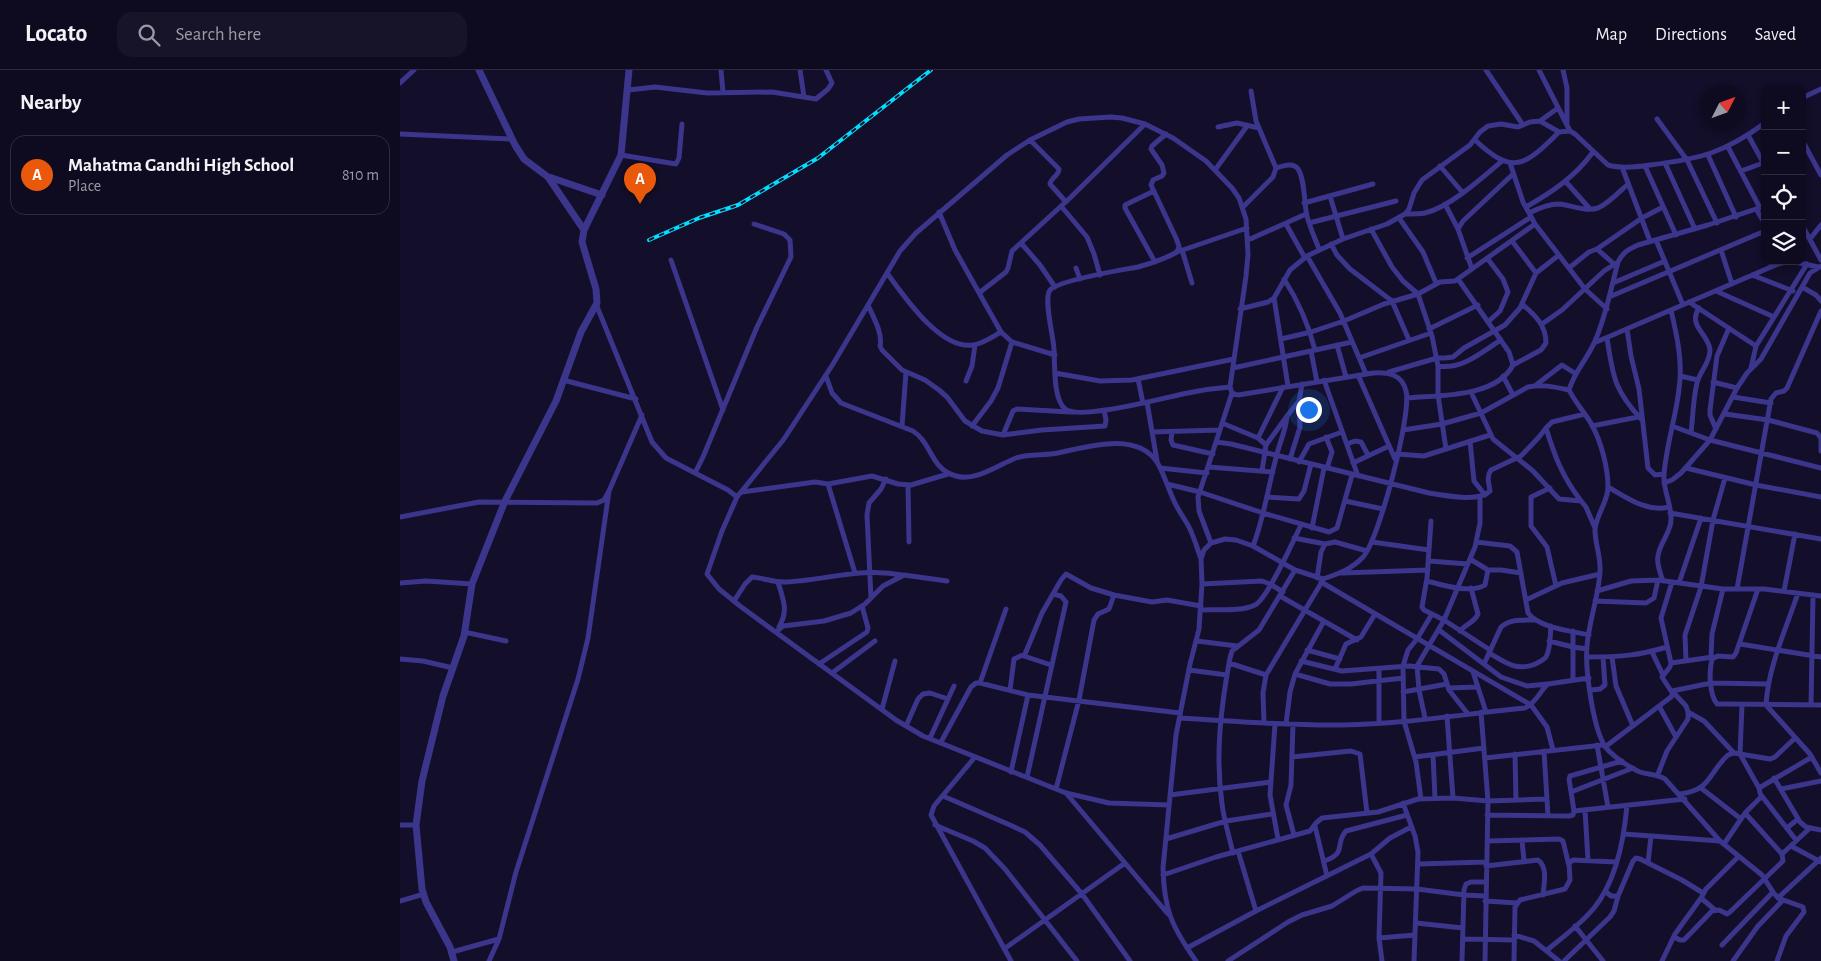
<!DOCTYPE html>
<html lang="en">
<head>
<meta charset="utf-8">
<style>
	:root { --surface:#0e0a1f; --page:#171328; --text:#f1f3f6; --muted:#9b9aa4; --line:#2e2b3d; --accent:#ea580c }
	body { margin:0; font-family:"Alegreya Sans",sans-serif; background:var(--page); color:var(--text) }
	.controls { position:absolute; right:15px; top:15px; display:grid; overflow:hidden; border-radius:10px; box-shadow:0 2px 8px #0003 }
	.controls button { width:45px; height:45px; display:grid; place-items:center; padding:0; border:0; border-bottom:1px solid var(--line); background:var(--surface); color:var(--text); font:25px sans-serif }
	.compass { position:absolute; left:1301px; top:15px; width:45px; height:45px; border-radius:50%; background:var(--surface); box-shadow:0 2px 8px #0003; rotate:48deg }
	.you { position:absolute; left:908px; top:339px; width:18px; height:18px; margin:-12px; border:4px solid #fff; border-radius:50%; background:#1a73e8; box-shadow:0 0 0 8px #1a73e833 }
	.badge { display:grid; place-items:center; width:32px; height:32px; border-radius:50%; background:var(--accent); color:#fff; font-size:16px; font-weight:700 }
	.pin { position:absolute; translate:-50% -41px; filter:drop-shadow(0 1px 2px #0008) }
	.pin::after { content:''; position:absolute; top:26px; width:18px; height:15px; background:inherit; clip-path:polygon(0 0,100% 0,50% 100%) }
	.list { margin:0; padding:0; list-style:none }
	h2 { display:flex; justify-content:space-between; align-items:center; height:65px; margin:0; padding:0 20px; font-size:21px }
	h2 small { font-size:16px; font-weight:400; color:var(--muted) }
	.list li { display:grid; grid-template-columns:32px 1fr auto; gap:15px; align-items:center; box-sizing:border-box; height:80px; margin:0 10px 10px; padding:0 10px; border:1px solid var(--line); border-radius:15px }
	.list b { display:block; font-size:19px; white-space:nowrap }
	.list p { margin:0; font-size:16px; white-space:nowrap; color:var(--muted) }
	.list em { font-size:16px; font-style:normal; color:var(--muted) }
	.icon { flex:none; width:28px; height:28px; fill:none; stroke:currentColor; stroke-width:2; stroke-linecap:round; stroke-linejoin:round }
	.map { position:relative; flex:none; width:1421px; height:891px; overflow:hidden }
	header { display:flex; align-items:center; gap:30px; box-sizing:border-box; height:70px; padding:0 25px; background:var(--surface); border-bottom:1px solid var(--line) }
	header strong { font-size:24px }
	nav { display:flex; gap:28px; margin-inline-start:auto; font-size:18px }
	.search { width:350px; height:45px; background:var(--page); display:flex; align-items:center; gap:12px; box-sizing:border-box; padding:0 18px; border-radius:15px; color:var(--muted); font-size:19px }
	main { display:flex }
	aside { flex:1; background:var(--surface) }
	.map>svg:first-child { display:block }
	.lines { fill:none; stroke-linecap:round; stroke-linejoin:round }
	.minor { stroke:#3b358b; stroke-width:5 }
	.tertiary { stroke:#3b358b; stroke-width:7 }
	.rail-casing { stroke:#01deff; stroke-width:4 }
	.rail { stroke:#130e29; stroke-width:2; stroke-dasharray:5.5; stroke-linecap:butt }
</style>
</head>
<body>
<header>
<strong>Locato</strong>
<div class="search"><svg class="icon" aria-label="search" viewBox="0 0 24 24"><circle cx="10" cy="10" r="6"/><path d="M15 15l6 6"/></svg>Search here</div>
<nav><a>Map</a><a>Directions</a><a>Saved</a></nav>
</header>
<main>
<aside>
<h2>Nearby<small></small></h2>
<ul class="list">
<li><span class="badge">A</span><div><b>Mahatma Gandhi High School</b><p>Place</p></div><em>810 m</em></li>
</ul>
</aside>
<div class="map">
<svg width="1421" height="891" viewBox="0 0 1421 891">
	<rect width="100%" height="100%" fill="#130e29"/>
	<g class="lines">
		<path class="minor" d="M321,0L323,22
			M400,0L404,27
			M1086,0L1123,55
			M1139,0L1170,61
			M1163,0L1167,18V54
			M0,13L14,0
			M228,20L255,17L307,23L372,22L416,29L428,19L432,13L426,0
			M1402,28L1421,19
			M1257,49L1287,90L1317,153
			M1140,51L1158,38
			M818,57L837,53L859,58
			M0,64L112,69
			M766,64L752,76L751,79L762,95L764,103L762,106L753,110L751,115L776,168L779,176L777,182C765,189 752,193 738,197C722,200 659,210 650,220C643,229 654,268 654,280C655,295 653,329 665,339C680,351 766,327 788,323C802,320 816,318 830,317
			M1348,65L1365,96
			M630,70L659,99C659,106 651,107 650,114L666,132
			M1075,70C1113,106 1125,96 1159,62
			M1402,70L1421,105
			M1328,77L1360,138
			M221,85L276,94L279,88L282,54
			M1308,85L1336,147
			M1110,93L1123,132L1135,154L1185,219L1207,239
			M1265,93L1295,159
			M1040,96L1063,123
			M1245,96L1276,165
			M1222,97L1250,171
			M876,98C883,96 893,92 898,99C905,109 904,134 907,146C910,158 915,168 919,179
			M815,100L847,56
			M1341,101L1363,93
			M1166,112L1190,139
			M754,121L725,135V138L755,192
			M930,126L943,169
			M904,133L973,114
			M1045,134L1058,159
			M661,136L687,167L694,184L700,205
			M1365,136L1308,155L1238,175C1229,179 1223,182 1218,192C1211,218 1206,246 1195,271C1188,288 1174,302 1169,320C1175,332 1185,343 1192,355C1201,372 1208,397 1208,417C1208,432 1196,445 1195,460C1195,474 1201,487 1200,501C1199,526 1189,550 1187,576C1185,597 1193,667 1209,681C1217,689 1230,698 1240,702C1249,705 1257,704 1265,709L1320,771L1362,805L1373,822L1378,828L1403,837L1404,842L1386,866L1377,891
			M843,137L873,107L876,98L856,51L851,21
			M1126,137C1152,122 1175,107 1193,82
			M1356,139L1365,154
			M539,142L555,180L601,262L612,272L655,285
			M1129,143C1139,138 1148,134 1159,134C1171,135 1185,142 1198,138C1209,133 1219,122 1228,114
			M1005,144C1012,144 1019,144 1025,143C1050,137 1082,108 1102,91
			M999,148L1023,182L1036,213
			M909,153L996,131
			M886,154L905,188
			M1402,155L1421,190
			M971,159L992,197L1003,211L1018,224L1032,266L1038,296V325L1046,379
			M1410,169L1421,155
			M848,170L906,144
			M1256,170L1283,235
			M1112,171L1136,203
			M621,173L640,195L655,217
			M931,174L937,185L950,199L992,231L1009,270
			M1197,179L1242,148L1263,137
			M782,180L792,213
			M1321,180L1332,214
			M777,182L847,158
			M907,186L940,243L966,304
			M1067,188L1131,147
			M1087,188L1103,209L1108,222L1100,241L1089,251
			M271,190L323,340
			M1391,191L1418,197
			M676,198L680,209
			M1169,198L1189,182L1197,179L1214,194
			M1072,199L1058,159L1063,151L1113,104
			M487,203C504,226 540,280 573,275C582,274 592,267 601,262
			M1352,205L1393,221
			M884,209C899,232 908,253 915,280
			M1213,213L1265,191
			M1402,217L1416,225L1421,231
			M1316,221L1374,247
			M579,223L606,202L608,198L612,181L671,127L745,54
			M1209,227L1365,161
			M874,228L888,316
			M1289,232L1356,276
			M196,234L252,372L266,388L295,403L303,387L357,257L391,187L390,170L384,164L354,154
			M468,235C473,247 483,263 480,276L482,280L502,300L525,310L539,320L547,327L565,351L582,361L603,365L642,360L705,356L706,350L704,340
			M840,239L868,232L874,228L890,200L907,186L943,169L987,154L1005,144L1009,139L1014,123L1022,110L1070,75L1080,62L1088,56L1101,54L1118,57L1130,52L1140,51L1159,62L1170,61L1175,64L1208,95C1221,99 1237,97 1250,95C1300,89 1324,83 1365,53
			M1142,254L1162,240L1204,201L1218,192
			M1029,259L1078,235
			M1227,259L1231,286L1239,319L1248,398L1255,405L1264,404
			M1207,268C1213,307 1214,320 1242,350
			M881,269L911,262L944,251L984,234L1018,224L1040,212L1055,211L1135,154
			M1194,273L1378,194L1389,191
			M937,275L946,307
			M911,281L917,312
			M959,288L1031,263
			M1113,295L1141,280L1146,273C1146,255 1135,245 1122,234
			M1038,296C1063,300 1081,282 1101,270
			M833,298L952,272
			M1351,298L1356,276L1407,194
			M989,302L1037,288H1045L1053,287L1064,278L1105,255L1120,238L1136,203L1159,185
			M655,303L700,311L732,310L834,289
			M958,305L995,389
			M426,306L432,323L441,333L513,361C532,373 531,400 556,406C575,412 598,395 616,388C630,383 644,386 658,383C687,377 736,361 757,392C764,404 768,418 774,431C778,440 784,448 789,457C794,467 797,478 801,489
			M1103,306L1113,325
			M1280,306L1298,310
			M738,309L743,333
			M163,310L236,329
			M924,310L958,406
			M566,311L572,296L575,275
			M1313,312L1337,318
			M1136,315L1162,295L1176,304
			M1071,322L1093,369L1133,401L1159,429L1181,431L1186,437L1195,458
			M1333,327L1371,333
			M1007,328C1038,325 1096,328 1113,295L1109,282L1058,209
			M747,332L757,391
			M1325,344L1368,350L1417,363L1421,368V381
			M822,353L858,368L866,375L862,401
			M502,356L506,302
			M572,356L591,331L598,318L612,272
			M1192,356L1238,347
			M1272,356L1310,370L1421,398
			M1146,358C1155,387 1162,406 1181,431
			M1316,359L1310,345V340L1317,286L1329,258
			M1003,360L1042,354L1081,343L1128,317C1143,314 1155,317 1169,320
			M752,362L820,360
			M772,362L771,370L773,375L813,384
			M1291,363C1293,347 1293,329 1297,313C1300,301 1310,293 1310,280C1309,264 1287,256 1299,238
			M603,365L613,341L617,339L670,342
			M926,367L932,382L927,398
			M858,368L883,317
			M1070,371L1074,411L1085,425
			M816,372L831,374L1029,423C1044,425 1079,433 1090,421C1089,414 1086,407 1091,400L1121,386L1139,367L1146,358L1152,352L1185,344
			M947,374L955,371L961,372L968,385
			M866,375L887,346L899,331L902,314
			M997,384L1024,386L1090,365
			M890,389L900,357L899,331
			M899,392L909,374L942,362
			M953,393L989,376
			M809,397L873,402
			M760,398L807,403
			M1286,398L1356,415L1421,427
			M295,403L328,420L337,427
			M1264,413L1272,410L1281,403L1310,370L1337,318L1347,303L1361,289L1410,203L1421,196
			M428,414L455,503
			M767,414L800,422L863,443L929,462L937,458L952,405
			M508,415L509,472
			M1208,417C1226,427 1247,443 1269,437
			M1150,418L1131,427V456L1147,477L1156,516
			M342,422L415,412L428,414L472,406L498,414L511,415L548,404
			M867,427L899,429L904,421L911,394
			M945,431L983,439
			M1270,443L1421,469
			M0,447L79,432L197,433L204,430L209,421L242,345
			M1031,451L1027,508L1022,537L1024,540L1044,550L1090,580
			M912,458L924,398
			M894,468L925,474
			M972,472L1029,480
			M1076,472L1110,476L1117,482L1128,543C1139,558 1172,561 1189,565
			M811,473L799,441L798,427L832,323
			M853,476C864,448 868,417 876,388C879,373 886,361 887,346
			M1070,489L1088,500H1101L1121,503
			M1029,491L1068,494
			M942,503L1028,500
			M917,508L921,482L925,474L935,472L967,481
			M1027,511C1042,515 1071,524 1085,515L1088,500
			M1263,511C1256,492 1255,486 1265,468C1268,462 1271,456 1271,450C1272,435 1263,421 1264,405C1266,376 1276,347 1279,319C1283,292 1277,266 1271,240
			M378,512C383,530 389,540 379,557
			M921,512L1131,635L1147,657L1153,680
			M0,513L26,511L72,514
			M1279,513L1301,448
			M802,514L862,511L870,514L883,522
			M1337,519L1371,329L1376,323L1384,321L1387,318L1421,241
			M1358,519L1336,583L1333,587L1318,586L1312,589C1309,601 1309,624 1317,634H1326L1421,635
			M1197,521L1231,511L1258,510L1323,519H1364L1421,526
			M1384,521L1395,464
			M1398,523C1386,559 1368,597 1366,635L1410,684L1421,703
			M880,526L957,570
			M471,528L467,445L469,433L481,419L486,409
			M1126,530L1162,513L1200,504
			M334,531L345,514L352,507C364,508 375,513 387,512C425,510 463,497 502,505
			M1195,531L1246,533L1254,528L1258,510
			M800,540C816,539 841,542 855,535C867,530 894,469 901,455
			M1039,560L1101,607L1127,616L1147,614
			M1060,561C1066,554 1075,552 1078,544L1071,518
			M64,562L106,571
			M376,562L383,556L424,551L451,543L465,534L483,516L504,505L547,511
			M797,571L837,576
			M1149,571L1173,577L1187,579
			M1340,574L1421,587
			M907,580L940,589
			M1252,582L1263,605
			M1089,583C1103,591 1115,601 1133,595C1137,593 1143,591 1146,587C1151,579 1150,564 1151,556
			M624,586L651,595
			M1187,587C1217,587 1237,586 1267,577
			M1212,587L1216,616L1233,656
			M1311,587L1312,564L1323,519
			M0,589L23,591L53,598
			M901,591L942,601L1009,596L1039,599L1044,604L1049,620L1068,644
			M1286,591L1285,565L1301,517L1313,450L1325,408
			M829,593L866,605
			M1271,593L1313,587
			M419,594L467,562L468,558L462,536
			M1084,594L1101,557C1110,549 1122,550 1134,550
			M935,599L946,574L961,567L975,544
			M789,600L827,605
			M1073,602L1086,642
			M432,603L475,571
			M895,604L930,614H951L1003,608
			M1173,610V561
			M580,613L606,539
			M1048,618L1078,617
			M610,620L614,589L625,584L642,543L661,510L666,504L691,518L714,525L752,532L767,530L801,536
			M1191,620L1200,619L1205,615L1203,587
			M1272,621L1311,613L1368,614
			M1003,622L1047,614
			M1342,635L1340,684L1359,718
			M1411,635L1413,525
			M1259,636L1276,667
			M482,639L495,591
			M1081,642L1088,731L1085,891
			M1288,642L1304,651L1334,683
			M1047,646L1053,728
			M780,648C834,651 888,656 943,655C1004,654 1064,644 1125,638C1137,632 1139,622 1148,614L1189,608
			M1025,648L1019,620L1017,596L1044,550L1075,477L1080,453V427
			M864,653L863,623L866,605L923,510
			M979,653V599
			M875,654L870,725L878,769
			M886,654L890,622L895,604L924,551
			M893,655L891,715L886,735L894,765
			M506,656L518,629L523,624L530,623L548,629
			M530,668L554,616
			M541,672L571,617L576,613H580L628,625L780,643
			M1197,675L1208,737
			M1205,677L1271,627L1273,624L1262,607L1270,597L1271,593L1261,548L1272,512
			M1144,681L1148,746
			M1115,684L1116,730
			M1033,685L1035,728
			M575,687L534,736L531,745L611,891
			M892,687L951,681L960,684L967,743
			M1015,687L1084,678
			M1085,688L1203,675
			M611,702L628,625
			M1258,704L1267,681L1288,649V642L1286,636L1272,621
			M627,707L666,532L661,526L653,524
			M1374,708L1400,752L1406,757L1421,760
			M1301,718L1341,749
			M656,719L679,630L694,550L698,544L709,539L714,525
			M1381,719L1421,711
			M1171,722L1233,698
			M666,723L768,844
			M1280,724C1312,720 1308,703 1328,685L1334,683L1370,689L1375,687L1395,668
			M770,725L871,712
			M1361,725L1396,770
			M543,726L610,755L625,762L640,775L682,824L730,891
			M1021,729L1016,692L1004,651L1003,596L1008,580L1017,569L1032,544
			M1003,733L1015,766L1018,782L1014,891
			M769,735L709,733L666,723L523,666L496,650L340,536L319,519L307,504L322,461L337,427L384,369L433,294L500,181L516,163L607,85L630,70L667,52L679,49L711,47L722,48L745,54L773,68L806,91L832,118L839,128L846,149L848,184L846,206L830,317L832,323L838,325L973,303C988,302 1002,304 1006,321C1012,343 979,470 963,487C952,499 938,504 923,509L895,500L853,476L836,470L825,469L811,473L804,480L801,489L802,514L799,559L790,594L776,665L763,798C764,840 772,857 796,891
			M1185,740L1188,790
			M1174,741L1285,729
			M1087,745L1169,746L1173,745L1174,741L1169,709L1170,706L1222,691
			M0,755H16
			M535,755L573,771L585,778L605,799L677,891
			M915,756L927,806
			M1387,758L1398,749
			M1224,764L1320,771
			M766,769L826,751L872,744
			M1122,770L1124,791
			M1087,771L1159,769L1163,771L1169,796
			M1324,774L1343,746
			M1391,776L1421,792
			M838,781L856,841
			M833,783C829,766 824,750 822,734C815,685 821,636 830,588L832,581L859,560L895,500
			M971,784L981,803L979,868L982,891
			M1382,784L1410,758
			M924,791C948,783 934,774 946,761L1007,745
			M1248,793L1251,766
			M1018,794L1086,792
			M1086,796L1138,790C1148,797 1144,814 1143,825
			M763,805L816,787L910,761L916,753L922,748L978,742L1018,729L1053,728L1088,731L1147,729
			M1205,821L1211,826H1218L1233,791L1236,788L1240,789L1282,810L1303,823
			M1301,828L1315,840
			M1378,828L1421,788
			M0,831L24,824
			M1085,831L1117,833
			M1016,853L1063,858
			M1175,856L1203,891
			M1114,865L1134,871L1159,891
			M1274,867L1280,870H1284L1312,841L1319,840L1327,844L1330,842L1383,791L1382,784L1345,743L1361,727L1359,718L1412,687
			M979,868L1015,865
			M1063,869L1114,870
			M1322,875L1373,822
			M787,878L856,841L971,784L990,768L1011,757
			M604,879L725,793
			M1147,880C1163,867 1181,854 1194,838C1216,811 1224,770 1227,735
			M52,882L99,869
			M89,891L99,869L116,802L178,609L188,568L209,421
			M828,891L888,852L902,845L932,836L956,821L963,818L1017,819L1064,825L1085,826
			M1062,891L1064,820L1066,814L1071,812H1085
			M1114,891L1115,837L1120,830L1165,819L1170,810L1169,793L1173,790L1216,792
			M1164,891L1210,847L1214,841L1218,826
			M1262,891L1275,864L1301,828L1306,819L1338,787
			M1333,891L1358,856L1383,830"/>
		<path class="tertiary" d="M79,0L115,75L124,89L148,107L184,160
			M149,107L202,125
			M54,891L50,877L26,832L22,819L16,755L22,711L43,626L64,566L72,514L105,431L156,331L181,262L197,233L196,219L182,172L184,160L221,85L229,0"/>
		<g class="rail-casing">
			<path id="rail" d="M249,170L299,148L338,135L418,88L531,0"/>
		</g>
		<use href="#rail" class="rail"/>
	</g>
</svg>
<div class="controls">
<button>+</button>
<button>−</button>
<button><svg class="icon" aria-label="locate" viewBox="0 0 24 24"><circle cx="12" cy="12" r="6"/><path d="M12 2v4M12 18v4M2 12h4M18 12h4"/></svg></button>
<button><svg class="icon" aria-label="layers" viewBox="0 0 24 24"><path d="M12 4l9 5-9 5-9-5zM3 14l9 5 9-5"/></svg></button>
</div>
<svg class="compass" viewBox="-18 -18 36 36"><path d="M0-13l5 13h-10z" fill="#e53935"/><path d="M0 13l5-13h-10z" fill="#9b9aa4"/></svg>
<div class="you"></div>
<div class="pin badge" style="left:240px;top:134px">A</div>
</div>
</main>
</body>
</html>
